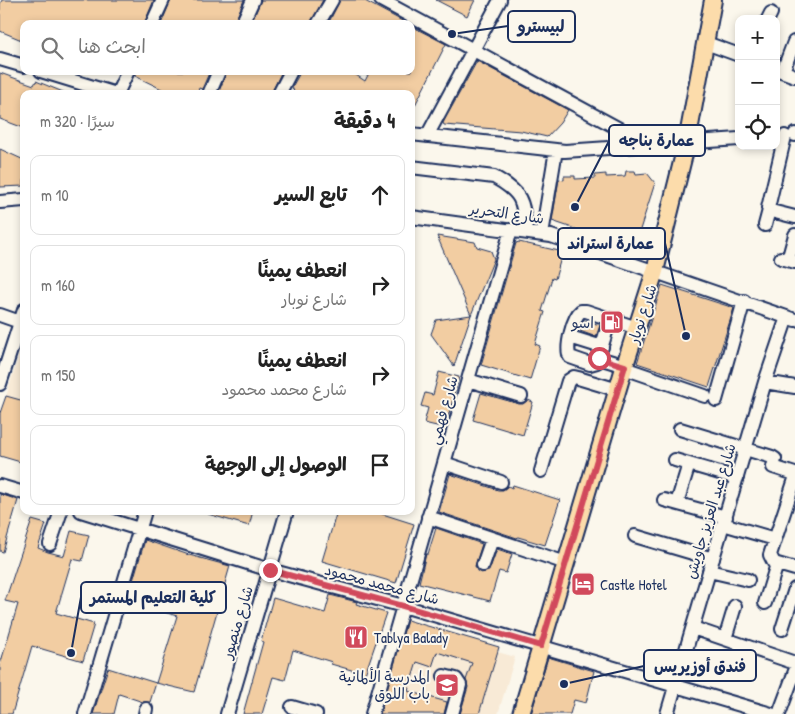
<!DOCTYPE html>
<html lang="ar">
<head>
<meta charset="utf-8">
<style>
	:root { --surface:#fff; --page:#f2f2f2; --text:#222; --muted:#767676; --line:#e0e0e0 }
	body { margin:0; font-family:"Patrick Hand","Playpen Sans Arabic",sans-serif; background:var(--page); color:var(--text); direction:rtl }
	.controls { position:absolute; right:15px; top:15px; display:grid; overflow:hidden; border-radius:10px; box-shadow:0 2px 8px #0003 }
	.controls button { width:45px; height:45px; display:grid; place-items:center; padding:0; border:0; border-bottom:1px solid var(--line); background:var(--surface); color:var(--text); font:25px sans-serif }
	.stop { position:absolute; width:15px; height:15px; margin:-11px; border:4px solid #d1495b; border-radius:50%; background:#fff }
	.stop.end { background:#d1495b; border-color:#fff; box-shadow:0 1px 5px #0008 }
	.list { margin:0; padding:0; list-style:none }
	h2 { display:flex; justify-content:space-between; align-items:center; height:65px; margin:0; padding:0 20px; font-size:21px }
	h2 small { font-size:16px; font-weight:400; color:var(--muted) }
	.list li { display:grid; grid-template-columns:32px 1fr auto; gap:15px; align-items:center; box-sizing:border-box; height:80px; margin:0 10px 10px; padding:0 10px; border:1px solid var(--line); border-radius:10px }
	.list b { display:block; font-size:19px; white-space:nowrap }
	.list p { margin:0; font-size:16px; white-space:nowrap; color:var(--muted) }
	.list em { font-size:16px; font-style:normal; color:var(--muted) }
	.icon { flex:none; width:28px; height:28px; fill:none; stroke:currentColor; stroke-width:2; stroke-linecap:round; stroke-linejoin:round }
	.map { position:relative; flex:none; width:795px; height:714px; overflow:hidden; direction:ltr }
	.search { position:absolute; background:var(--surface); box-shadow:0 2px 8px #0003; left:20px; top:20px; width:395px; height:55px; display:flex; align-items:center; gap:12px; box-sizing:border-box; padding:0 18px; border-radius:10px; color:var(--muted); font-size:19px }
	.panel { position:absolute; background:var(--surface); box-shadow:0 2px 8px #0003; left:20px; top:90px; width:395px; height:425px; border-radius:10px; direction:rtl }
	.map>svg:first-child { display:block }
	.built { fill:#f8ead6 }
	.building { fill:#f2cda2; stroke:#1b2f5e }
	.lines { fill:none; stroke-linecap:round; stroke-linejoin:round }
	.minor-casing { stroke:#1b2f5e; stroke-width:16 }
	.major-casing { stroke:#1b2f5e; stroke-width:20 }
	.minor { stroke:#fbf7ec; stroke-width:12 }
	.major { stroke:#fcdcab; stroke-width:16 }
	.route { stroke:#d1495b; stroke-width:6 }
	.labels { text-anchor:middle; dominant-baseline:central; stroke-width:4; stroke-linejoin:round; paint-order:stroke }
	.street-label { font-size:15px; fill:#1b2f5e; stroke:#fbf7ec }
	.poi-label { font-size:15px; fill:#1b2f5e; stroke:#fbf7ec; text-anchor:end }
	.leader { fill:none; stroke:#1b2f5e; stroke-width:2 }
	.callout-dot { fill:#1b2f5e; stroke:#fbf7ec; stroke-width:2 }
	.callout { fill:#fbf7ec; stroke:#1b2f5e; stroke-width:2 }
	.callout-label { font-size:16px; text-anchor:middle; font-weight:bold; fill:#1b2f5e }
</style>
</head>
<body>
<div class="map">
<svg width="795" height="714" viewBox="0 0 795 714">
	<rect width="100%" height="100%" fill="#fbf7ec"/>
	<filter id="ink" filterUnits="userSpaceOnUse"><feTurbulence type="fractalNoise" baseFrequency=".02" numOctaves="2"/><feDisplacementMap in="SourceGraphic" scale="10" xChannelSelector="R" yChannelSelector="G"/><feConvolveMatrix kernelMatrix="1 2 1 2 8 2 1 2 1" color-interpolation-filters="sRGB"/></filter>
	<g filter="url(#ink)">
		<path class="built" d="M24,339V452L0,416Z
			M404,625L515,657L498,714H379Z"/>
		<path class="building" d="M2,0H154L144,24H24V41L0,31V4Z
			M171,0H244L234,24H161Z
			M261,0H323L310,24H251Z
			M340,0H363L408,24H328Z
			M436,0H475L467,16Z
			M411,26L446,44L411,113V94H295L292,87L301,71H350L365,81L370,71H411Z
			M477,61L568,110L560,123L547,137L521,131L444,125L443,123Z
			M136,71H210L202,89L199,88L197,94H172L135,76Z
			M227,71H282L271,94H218Z
			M0,73L34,85L36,81L68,94H24V128L0,119Z
			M0,149L24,160V186L0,187Z
			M626,171H635L636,174L647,173L655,183L637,239L633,244L628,245L619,244L552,221L559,179L564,180V176H575V179L595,178V175L606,174V177L625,176Z
			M437,236L475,242L477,247L491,251L494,259L471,315Z
			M519,242L559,251L562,254L555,279L552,278L542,311L545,312L535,344L540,346L530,380L481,365L516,243Z
			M662,285L734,308L709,387L637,363Z
			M471,315L454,366L431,334L436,320Z
			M584,320L600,325L596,337L580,331Z
			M439,372L459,377L445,428L424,423L428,408L421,406L425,393L433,395Z
			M481,393L519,404H523L528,400L533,402L523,435L473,420Z
			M6,396L24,401V463L0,456V413Z
			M450,474L498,490H503L508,486L512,488L513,485L560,500L545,545L518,537L517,538L439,512Z
			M0,494L18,500L3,552L0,551Z
			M208,511H253L249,526L208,514Z
			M337,511H373L414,524L396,583L322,561Z
			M32,520L46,524L38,548L48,552L64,556L71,531L89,535L82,561L72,559L56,613L94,624L83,661L32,646L12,714H0V665L18,604L5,601Z
			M436,528L482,544L475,566L477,571L481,573L489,571L497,549L512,554L506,573L499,571L490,601L419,583L426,554H428Z
			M145,540L189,555L230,566L194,692L156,683L177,616L127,601Z
			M330,595L357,602L356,604L386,613L365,674L331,664L332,662L293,650L285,680L273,677L262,714H243L263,642L261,641L273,598L325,613Z
			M407,620L499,647L479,714H460L468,687L466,680L472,663L437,652L432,667L417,662L408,691L447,702L444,714H380Z
			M548,657L594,671L586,703L574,700L570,714H531Z
			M108,668L156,683L150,702H143L119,694L114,714H93Z"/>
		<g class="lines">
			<g class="minor-casing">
				<path id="minor" d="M381,0L649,145
					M768,19L771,13
					M152,24L163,0
					M242,24L253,0
					M318,24L332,0
					M706,43L739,55
					M0,59L24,66
					M776,69L795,76
					M41,71L116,94
					M783,71L794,42
					M117,94L128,71
					M209,94L219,71
					M279,94L291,71
					M411,134L565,151L739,139
					M795,135V134
					M427,136L500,0
					M785,136L768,208L771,211L795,217
					M411,167L494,177C523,193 523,201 526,232
					M0,202L24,200
					M411,217L551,236L795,320
					M765,225L769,210
					M542,234L556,150
					M790,253L795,235
					M781,258L795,262
					M0,315L20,322
					M610,319L597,362L590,364L570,357C565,348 573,317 581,311H586L637,328
					M570,337L602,347
					M599,358L625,366
					M624,368L705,396
					M468,380L521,396
					M765,382L795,387
					M0,384L24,310
					M716,400L744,301
					M680,429L772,457L775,459L773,467L795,474
					M675,460L737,478
					M444,463L501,482
					M541,471L568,381L574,377L578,378L618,390
					M795,479L770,555L774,563L795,569
					M0,486L24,493
					M664,500L726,517
					M677,503L689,464
					M81,511L270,570L403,606L771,714
					M428,517L566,563
					M723,524L775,539
					M635,536L713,559
					M50,544L61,511
					M483,565L492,539
					M709,571L748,580
					M765,603L777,564
					M693,628L795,663
					M782,629L795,589
					M725,639L735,606
					M444,676L456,679L460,685L452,714
					M292,707L316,714
					M85,714L145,511
					M145,714L146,709
					M227,714L287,511
					M372,714L511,230
					M667,714L765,382L787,317
					M779,714L795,671"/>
			</g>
			<g class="major-casing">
				<path id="major" d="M521,714L624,368L655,271L687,142L713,0"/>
			</g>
			<use href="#minor" class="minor"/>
			<use href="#major" class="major"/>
		</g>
	</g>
	<g class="lines" filter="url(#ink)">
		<path class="route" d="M270,570L403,606L541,646L625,366L599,358"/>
	</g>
	<defs>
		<g id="fuel-square" transform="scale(1.25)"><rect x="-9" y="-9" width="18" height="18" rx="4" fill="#d1495b" stroke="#fbf7ec"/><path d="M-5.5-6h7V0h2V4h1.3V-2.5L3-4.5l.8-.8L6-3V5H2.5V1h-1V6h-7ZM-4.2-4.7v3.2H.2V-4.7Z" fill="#fff"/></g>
		<g id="hotel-square" transform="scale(1.25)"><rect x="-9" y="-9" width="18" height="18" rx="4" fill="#d1495b" stroke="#fbf7ec"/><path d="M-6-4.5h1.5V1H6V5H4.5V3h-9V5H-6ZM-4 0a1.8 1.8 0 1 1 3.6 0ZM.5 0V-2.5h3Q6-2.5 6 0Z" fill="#fff"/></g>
		<g id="restaurant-square" transform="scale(1.25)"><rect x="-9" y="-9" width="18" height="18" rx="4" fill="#d1495b" stroke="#fbf7ec"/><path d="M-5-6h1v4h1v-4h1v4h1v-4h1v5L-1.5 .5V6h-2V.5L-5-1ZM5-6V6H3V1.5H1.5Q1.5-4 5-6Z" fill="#fff"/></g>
		<g id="school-square" transform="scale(1.25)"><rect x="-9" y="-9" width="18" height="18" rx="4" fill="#d1495b" stroke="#fbf7ec"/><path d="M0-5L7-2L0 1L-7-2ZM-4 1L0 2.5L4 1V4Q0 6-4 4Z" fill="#fff"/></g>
	</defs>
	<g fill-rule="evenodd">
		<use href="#fuel-square" x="612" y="322"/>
		<use href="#hotel-square" x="583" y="584"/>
		<use href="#restaurant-square" x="356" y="637"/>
		<use href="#school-square" x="447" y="685"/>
	</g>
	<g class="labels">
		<g class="street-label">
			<text transform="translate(507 213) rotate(8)">شارع التحرير</text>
			<text transform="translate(642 314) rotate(-72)">شارع نوبار</text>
			<text transform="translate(443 410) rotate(-74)">شارع فهمي</text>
			<text transform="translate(710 511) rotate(-73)">شارع عبد العزيز جاويش</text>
			<text transform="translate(382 584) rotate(15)">شارع محمد محمود</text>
			<text transform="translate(237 622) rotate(-73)">شارع منصور</text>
		</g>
		<g class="poi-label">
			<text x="594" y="322">اسو</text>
			<text x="600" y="584" text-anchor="start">Castle Hotel</text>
			<text x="374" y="637" text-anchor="start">Tablya Balady</text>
			<text x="430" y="676">المدرسة الألمانية<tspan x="430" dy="17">باب اللوق</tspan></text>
		</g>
	</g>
	<path class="leader" d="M452 34L508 26M575 207L609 141M686 336L665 243M71 653L81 597M564 684L644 666"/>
	<g class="callout-dot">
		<circle cx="452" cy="34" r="5"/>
		<circle cx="575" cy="207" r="5"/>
		<circle cx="686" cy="336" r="5"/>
		<circle cx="71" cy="653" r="5"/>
		<circle cx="564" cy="684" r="5"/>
	</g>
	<g class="callout">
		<rect x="508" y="11" width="67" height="31" rx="5"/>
		<rect x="609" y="125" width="96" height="31" rx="5"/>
		<rect x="558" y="228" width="107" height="31" rx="5"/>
		<rect x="81" y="582" width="145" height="31" rx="5"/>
		<rect x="644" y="650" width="112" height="31" rx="5"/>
	</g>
	<g class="callout-label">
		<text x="541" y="32">لبيسترو</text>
		<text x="657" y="146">عمارة بناجه</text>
		<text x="611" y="249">عمارة استراند</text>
		<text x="153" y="603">كلية التعليم المستمر</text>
		<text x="700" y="672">فندق أوزيريس</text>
	</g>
</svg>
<div class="controls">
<button>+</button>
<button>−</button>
<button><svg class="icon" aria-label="locate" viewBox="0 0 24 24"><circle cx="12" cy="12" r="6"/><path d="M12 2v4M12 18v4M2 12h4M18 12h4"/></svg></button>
</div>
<div class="stop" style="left:599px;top:358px"></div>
<div class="stop end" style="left:270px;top:570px"></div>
<div class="search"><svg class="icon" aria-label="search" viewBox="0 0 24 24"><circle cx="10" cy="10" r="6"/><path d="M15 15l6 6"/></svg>ابحث هنا</div>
<section class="panel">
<h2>4 دقيقة<small>سيرًا · 320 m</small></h2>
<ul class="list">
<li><svg class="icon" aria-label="ahead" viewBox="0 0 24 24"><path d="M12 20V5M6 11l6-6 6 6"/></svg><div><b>تابع السير</b></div><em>10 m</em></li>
<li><svg class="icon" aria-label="right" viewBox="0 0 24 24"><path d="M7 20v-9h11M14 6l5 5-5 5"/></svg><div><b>انعطف يمينًا</b><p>شارع نوبار</p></div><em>160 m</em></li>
<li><svg class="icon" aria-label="right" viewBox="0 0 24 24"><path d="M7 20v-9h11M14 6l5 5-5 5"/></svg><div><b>انعطف يمينًا</b><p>شارع محمد محمود</p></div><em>150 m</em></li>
<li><svg class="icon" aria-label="arrive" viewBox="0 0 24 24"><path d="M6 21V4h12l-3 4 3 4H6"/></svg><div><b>الوصول إلى الوجهة</b></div></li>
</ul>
</section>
</div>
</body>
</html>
